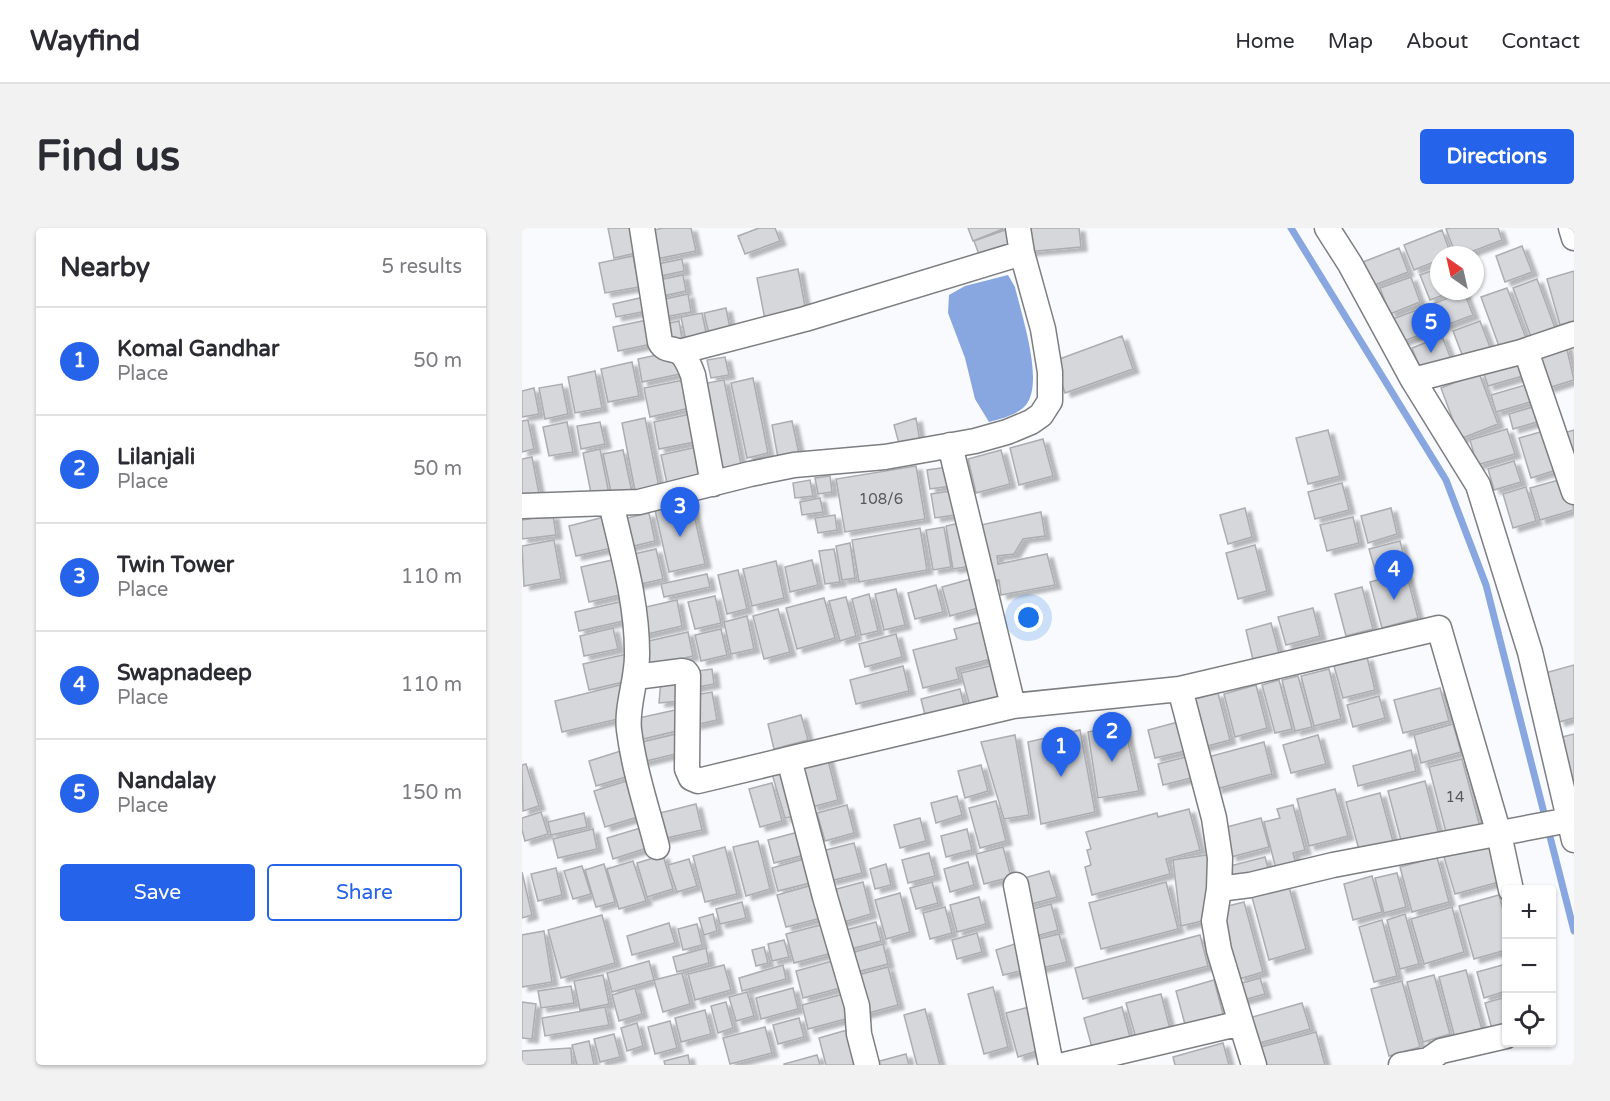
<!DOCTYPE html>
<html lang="en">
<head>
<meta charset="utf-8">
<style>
	:root { --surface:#fff; --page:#f2f2f3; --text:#2b2b33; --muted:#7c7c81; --line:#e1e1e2; --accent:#2563eb }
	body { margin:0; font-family:"Varela Round",sans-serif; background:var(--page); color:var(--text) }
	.controls { position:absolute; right:18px; bottom:18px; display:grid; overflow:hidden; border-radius:6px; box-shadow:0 2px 4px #0004 }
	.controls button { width:54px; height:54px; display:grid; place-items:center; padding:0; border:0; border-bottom:2px solid var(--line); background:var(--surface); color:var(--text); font:30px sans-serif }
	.compass { position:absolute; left:908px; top:18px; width:54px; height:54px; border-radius:50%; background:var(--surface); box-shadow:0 2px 4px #0004; rotate:326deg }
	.you { position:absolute; left:507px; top:390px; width:21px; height:21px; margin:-15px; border:4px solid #fff; border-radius:50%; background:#1a73e8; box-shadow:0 0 0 9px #1a73e833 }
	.badge { display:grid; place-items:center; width:39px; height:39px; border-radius:50%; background:var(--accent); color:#fff; font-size:20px; font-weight:700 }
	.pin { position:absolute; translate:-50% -50px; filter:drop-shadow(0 2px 3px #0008) }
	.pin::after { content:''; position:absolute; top:32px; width:21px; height:18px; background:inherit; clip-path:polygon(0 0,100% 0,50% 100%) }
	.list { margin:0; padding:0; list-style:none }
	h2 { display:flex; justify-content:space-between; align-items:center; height:78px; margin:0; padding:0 24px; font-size:26px }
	h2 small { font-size:20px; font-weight:400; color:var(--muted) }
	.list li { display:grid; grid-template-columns:39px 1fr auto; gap:18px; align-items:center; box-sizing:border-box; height:108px; padding:0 24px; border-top:2px solid var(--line) }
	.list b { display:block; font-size:22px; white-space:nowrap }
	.list p { margin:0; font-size:20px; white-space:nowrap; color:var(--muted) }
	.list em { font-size:20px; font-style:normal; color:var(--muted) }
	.actions { display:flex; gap:12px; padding:18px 24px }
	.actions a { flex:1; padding:14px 0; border:2px solid var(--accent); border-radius:6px; text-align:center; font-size:21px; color:var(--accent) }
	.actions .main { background:var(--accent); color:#fff }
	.icon { flex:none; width:33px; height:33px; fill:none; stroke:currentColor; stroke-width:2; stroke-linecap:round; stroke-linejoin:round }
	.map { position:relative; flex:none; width:1052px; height:837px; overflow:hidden; border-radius:6px }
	header { display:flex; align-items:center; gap:36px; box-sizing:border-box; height:84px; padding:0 30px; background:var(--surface); border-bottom:2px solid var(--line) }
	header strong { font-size:28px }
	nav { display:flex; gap:33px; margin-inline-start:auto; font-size:21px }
	.intro { display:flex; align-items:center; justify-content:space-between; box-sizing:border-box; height:144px; padding:0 36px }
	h1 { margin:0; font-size:42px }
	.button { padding:15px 27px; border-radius:6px; background:var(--accent); color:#fff; font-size:21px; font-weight:700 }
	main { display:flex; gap:36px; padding:0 36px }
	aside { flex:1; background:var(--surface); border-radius:6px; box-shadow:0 2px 4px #0004 }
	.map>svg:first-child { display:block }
	.water { fill:#88a7e0 }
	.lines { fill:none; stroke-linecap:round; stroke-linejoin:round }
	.stream { stroke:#88a7e0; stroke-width:7 }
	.building { fill:#d5d7da; stroke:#acadb0; stroke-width:1.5; filter:url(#shadow) }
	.street-casing { stroke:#7d7e81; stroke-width:27 }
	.street { stroke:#fff; stroke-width:24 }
	.labels { text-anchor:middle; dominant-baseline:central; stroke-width:6; stroke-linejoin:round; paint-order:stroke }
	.number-label { font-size:15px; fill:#575859 }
</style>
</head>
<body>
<header>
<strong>Wayfind</strong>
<nav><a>Home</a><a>Map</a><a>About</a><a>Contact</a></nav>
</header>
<div class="intro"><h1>Find us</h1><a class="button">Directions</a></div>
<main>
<aside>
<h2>Nearby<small>5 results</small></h2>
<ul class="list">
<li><span class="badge">1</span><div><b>Komal Gandhar</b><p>Place</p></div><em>50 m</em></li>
<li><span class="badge">2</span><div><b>Lilanjali</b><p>Place</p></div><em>50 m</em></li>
<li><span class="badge">3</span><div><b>Twin Tower</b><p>Place</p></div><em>110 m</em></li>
<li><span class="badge">4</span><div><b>Swapnadeep</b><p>Place</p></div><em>110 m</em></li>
<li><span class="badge">5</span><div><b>Nandalay</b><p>Place</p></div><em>150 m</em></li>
</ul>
<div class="actions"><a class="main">Save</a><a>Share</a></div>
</aside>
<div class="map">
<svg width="1052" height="837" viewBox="0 0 1052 837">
	<defs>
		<filter id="shadow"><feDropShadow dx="6" dy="4" stdDeviation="1.5" flood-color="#0004"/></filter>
	</defs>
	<rect width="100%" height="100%" fill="#f8fafd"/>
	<path class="water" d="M486,47L493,59C499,86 525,160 501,180C491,188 478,191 467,194L453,171L443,130L426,85L427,67L443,58Z"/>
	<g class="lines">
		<path class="stream" d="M769,0L924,252L964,357L1052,703"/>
	</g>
	<path class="building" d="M86,0H114L119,24L92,30Z
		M141,0H169L174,23L134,31L128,3Z
		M237,0H253L258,13L223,26L216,8Z
		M446,0H481V1L451,13Z
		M502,0H557L559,19L504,24Z
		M928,0H976L980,12L941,27H934L924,1Z
		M486,1L495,24L461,37L452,13Z
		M920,2L929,27H917V32L892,42L882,17Z
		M1000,18L1010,44L983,54L974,28Z
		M877,20L886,44L850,58L841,34Z
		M111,28L117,59L83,65L77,35Z
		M160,31L162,43L134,49L131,37Z
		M917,40V63H932L908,72L898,47Z
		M276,41L285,89L244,97L235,50Z
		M1052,43V93L1038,97L1025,51Z
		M161,47L164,63L136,69L132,53Z
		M889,49L898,74L868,86L858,60Z
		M1015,51L1033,100L1009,109L991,60Z
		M985,60L1004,110L978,121L959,69Z
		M942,64L951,87L879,114L871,91Z
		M166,66L169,84L138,90L134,73Z
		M122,69L125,83L94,89L91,76Z
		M204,80L209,106L188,110L182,85Z
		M180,85L186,114L165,118L159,89Z
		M125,92L130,116L96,123L91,99Z
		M157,93L161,116L143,120L139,97Z
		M958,93L968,119L941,129L931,103Z
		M600,108L611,141L543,165L532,133Z
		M920,108L929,131L899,143L890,120Z
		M1044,117L1052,152L1026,160L1016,125Z
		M153,123L158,146L120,154L116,131Z
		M203,129L207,147L189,150L185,132Z
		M1003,131L1008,146L966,158L961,143Z
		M110,134L117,168L86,174L79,141Z
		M73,143L80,180L53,185L46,149Z
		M957,145L976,196L938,211L919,160Z
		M231,150L246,225L225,230L209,155Z
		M162,152L168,180L128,189L122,160Z
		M202,152L220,241L197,245L179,156Z
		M1010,155L1015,172L974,184L969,167Z
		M40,156L46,186L23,191L17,160Z
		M12,160L17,186L0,189V163Z
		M1017,177L1022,192L991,201L987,186Z
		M173,185L178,213L137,221L132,194Z
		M123,190L137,259L113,263L100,195Z
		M394,190L399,220L379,223L372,197Z
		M6,192L12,221L0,224V193Z
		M270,193L277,226L256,230L250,197Z
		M45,194L51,224L27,228L21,199Z
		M78,194L83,216L59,221L55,198Z
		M985,201L993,226L955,237L948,212Z
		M1029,201L1041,240L1009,250L997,210Z
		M806,202L818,248L786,256L774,210Z
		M1052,202V227L1042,205Z
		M521,211L531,248L497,257L488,220Z
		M175,219L182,253L146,260L139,227Z
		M78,221L87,266L70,270L61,225Z
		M101,222L111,269L91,273L81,226Z
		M479,222L488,256L454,265L446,231Z
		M10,229L18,271L0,274V231Z
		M992,233L999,254L972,262L966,241Z
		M394,238L403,291L323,304L314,251Z
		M426,239L429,258L408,261L405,242Z
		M308,248L310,264L296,266L293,250Z
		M1044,250L1052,282L1018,292L1008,260Z
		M288,252L291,268L273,270L271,255Z
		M820,255L827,282L793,291L786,264Z
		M1004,259L1014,293L991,300L981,266Z
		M435,262L439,286L413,290L409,266Z
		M298,270L301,284L280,287L278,274Z
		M169,273L183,336L147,344L133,282Z
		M723,280L730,309L706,316L698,287Z
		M869,280L875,306L846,315L839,288Z
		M519,284L523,308L501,311L492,326L475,328L476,336L525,326L533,357L479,367L477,352L464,353L454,298Z
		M127,285L133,313L103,320L96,292Z
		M31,287L34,307L0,311V292Z
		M313,287L315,302L296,305L293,290Z
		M82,289L90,320L54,328L47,298Z
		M831,289L837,315L805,323L798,297Z
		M442,294L449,338L431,341L424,298Z
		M422,299L429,339L411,342L404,302Z
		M398,300L405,342L337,354L330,312Z
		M32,312L39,351L2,358L0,318Z
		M878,313L885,340L855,348L847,321Z
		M328,315L333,350L320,352L314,318Z
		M733,317L745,363L716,371L704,325Z
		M134,321L141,351L110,358L103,328Z
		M312,321L318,354L303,356L297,323Z
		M99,330L107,365L67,374L59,339Z
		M290,332L296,357L268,364L263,339Z
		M254,333L262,370L230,378L221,341Z
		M216,342L225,381L205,386L196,347Z
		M884,344L896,390L860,400L848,354Z
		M185,346L188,359L142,369L139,356Z
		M449,351L456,380L428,388L420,359Z
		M414,357L421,384L393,391L386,365Z
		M840,359L851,401L824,408L813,366Z
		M374,361L383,397L362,402L353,366Z
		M347,366L356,403L339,407L330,371Z
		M193,368L199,395L173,401L166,374Z
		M324,369L334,408L318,413L307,373Z
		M302,370L313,410L275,421L264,380Z
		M155,372L160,398L121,407L115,381Z
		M102,373L106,392L57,403L53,384Z
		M791,380L798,408L764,417L756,389Z
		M256,381L268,424L242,431L231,388Z
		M225,388L232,421L209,426L202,394Z
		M460,394L469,431L434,440L437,451L401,460L391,422L435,411L432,401Z
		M749,395L758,429L732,436L724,402Z
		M91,400L96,421L62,428L58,408Z
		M199,401L205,427L179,433L173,407Z
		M166,404L171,428L123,439L118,415Z
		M374,406L380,429L343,439L337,416Z
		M105,426L110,452L67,462L61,436Z
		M845,429L853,462L821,470L812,438Z
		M472,437L481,473L449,482L439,445Z
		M1052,437V490L1037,494L1023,445Z
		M381,438L387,463L334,476L328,452Z
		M190,441L192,456L171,460L168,444Z
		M807,441L819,491L792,498L779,448Z
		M776,448L790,499L773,503L760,452Z
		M160,450L159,473L137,475L139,452Z
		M757,452L770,501L753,505L740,457Z
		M102,456L96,491L40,504L33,473Z
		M734,457L745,500L713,509L702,466Z
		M918,460L927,493L881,505L872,472Z
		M438,461L442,477L403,487L399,471Z
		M190,464L195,492L173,497L167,468Z
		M696,465L708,512L678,520L665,473Z
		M857,468L863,490L831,499L825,477Z
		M158,481L163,501L117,512L112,491Z
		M279,487L286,512L252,521L246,496Z
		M656,494L663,523L633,530L626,502Z
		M602,496L617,563L576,570L566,504Z
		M931,496L939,524L899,535L892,507Z
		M558,502L573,584L519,596L506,514Z
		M158,505L162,524L120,534L116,515Z
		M1052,506V568L1036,510Z
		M493,507L507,587L482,591L459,514Z
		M796,507L804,536L769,545L761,517Z
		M742,514L750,546L694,561L686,529Z
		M102,522L110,547L74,558L67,533Z
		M889,522L894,543L836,558L831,538Z
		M305,528L316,572L290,579L279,535Z
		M664,529L669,550L641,557L636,536Z
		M940,531L958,599L925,608L907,539Z
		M264,535L279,587L263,590L248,539Z
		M4,536L17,578L1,583L0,537Z
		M459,537L466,563L443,570L436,543Z
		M108,552L119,588L83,599L72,563Z
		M903,553L918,611L881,620L866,563Z
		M250,555L260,593L238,599L227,561Z
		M813,561L826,608L787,618L775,571Z
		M858,565L873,621L839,629L824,574Z
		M435,568L440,587L414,595L409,575Z
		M474,573L484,613L458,620L447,580Z
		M174,576L180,602L140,611L134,586Z
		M325,577L332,605L303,613L295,585Z
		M771,577L783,622L771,625L775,639L755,645L742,594L758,590L755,581Z
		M667,581L678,622L644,631L648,646L570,667L563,639L569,637L565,622L569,621L564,604L635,585L636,589Z
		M19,584L26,606L3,613L0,602V590Z
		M62,585L65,599L29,607L26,594Z
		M398,590L404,613L378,620L372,597Z
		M739,590L747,619L709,629L701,600Z
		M122,599L128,619L91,631L85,610Z
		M71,601L75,621L36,630L31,611Z
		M445,601L450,622L424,629L419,608Z
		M280,603L286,626L252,635L246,612Z
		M236,613L248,661L224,668L211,619Z
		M332,615L340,645L308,653L300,623Z
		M968,617L977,654L933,666L922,629Z
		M203,619L215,666L183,674L171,628Z
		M481,619L489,649L462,656L454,626Z
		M407,625L413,648L386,655L380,632Z
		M691,626L680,693L659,698L651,632Z
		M141,627L151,661L125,669L115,635Z
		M289,629L296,653L256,663L250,640Z
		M743,629L748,647L713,656L708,638Z
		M915,629L927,674L890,684L878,639Z
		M167,631L175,658L155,664L146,637Z
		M111,633L124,673L97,681L85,641Z
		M446,634L452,657L428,664L422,641Z
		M82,636L93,674L74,679L63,642Z
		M364,636L369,657L353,661L348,641Z
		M60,638L69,666L51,671L42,643Z
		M34,640L40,667L16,673L9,646Z
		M527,643L535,669L506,677L499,651Z
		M0,644L10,687L0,690Z
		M875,645L884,679L862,685L853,650Z
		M850,648L860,684L831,692L822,656Z
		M341,654L349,686L315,696L307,663Z
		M410,654L416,675L394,681L388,660Z
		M644,654L656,701L579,721L567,675Z
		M294,656L303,689L264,699L255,667Z
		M767,659L784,721L747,732L730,669Z
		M378,665L388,704L364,711L353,672Z
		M977,667L984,694V722L952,731L937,678Z
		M457,669L464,696L435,704L428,677Z
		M220,674L224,690L198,696L194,681Z
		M722,674L741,744L717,751L698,680Z
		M529,676L536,702L511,709L504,683Z
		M423,679L430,705L408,711L401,685Z
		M930,679L942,724L902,736L889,691Z
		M191,686L195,703L182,707L177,690Z
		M883,686L897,736L878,741L865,692Z
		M80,687L93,735L39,750L26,702Z
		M860,692L875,748L852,754L837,699Z
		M354,694L359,713L321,723L316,704Z
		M147,695L153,715L110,727L105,708Z
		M175,696L180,717L161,722L156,701Z
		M302,696L310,725L272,735L264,706Z
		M22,703L30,754L0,759V707Z
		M455,705L460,724L435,731L430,712Z
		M537,706L545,734L516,741L508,713Z
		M678,707L686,738L561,771L553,740Z
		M262,712L267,729L250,733L246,716Z
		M496,715L503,742L481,747L474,722Z
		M361,716L366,736L327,746L322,727Z
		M242,719L246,735L234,738L230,722Z
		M184,720L187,735L155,744L151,729Z
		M314,732L322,759L281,770L274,743Z
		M127,733L132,752L90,764L85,745Z
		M984,736V763L962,770L955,744Z
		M202,737L209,762L173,772L166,746Z
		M261,737L264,751L220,763L217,750Z
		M366,739L376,777L339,787L329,749Z
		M944,742L960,802L933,810L917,749Z
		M160,745L168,776L141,784L132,752Z
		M81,747L87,776L58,782L52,753Z
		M912,747L928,806L901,814L885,754Z
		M738,750L743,766L718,773L713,757Z
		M692,752L702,790L664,800L654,763Z
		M880,753L898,819L867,828L849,761Z
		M49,758L52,775L19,780L16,763Z
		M471,759L486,819L462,826L446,766Z
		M113,760L120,786L97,793L90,767Z
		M271,760L276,781L239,791L234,770Z
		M225,764L232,788L214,793L207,769Z
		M329,764L335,788L286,801L280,777Z
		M639,766L648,801L614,810L604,775Z
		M984,769V802L971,805L963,775Z
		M0,774L14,776L10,811L0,810Z
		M204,774L211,800L196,805L189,778Z
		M780,775L788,801L734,816L727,790Z
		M511,778L522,821L496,829L484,785Z
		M83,779L87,797L23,808L20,790Z
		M600,779L610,817L572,827L562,790Z
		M403,781L418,837H395L382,787Z
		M183,782L189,806L159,814L153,790Z
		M277,790L282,809L256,816L251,797Z
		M148,793L155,820L133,826L126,799Z
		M115,795L121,818L105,823L99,800Z
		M243,799L250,825L208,836L201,810Z
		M332,800L342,837H304L297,810Z
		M794,804L803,837H744L739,819Z
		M92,806L98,829L78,834L72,811Z
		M67,813L72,837H55L50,817Z
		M701,815L707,837H653L651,829Z
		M49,820L50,837H0V823Z
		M384,826L387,837H348L347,836Z
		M166,827L168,837H143L142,833Z
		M295,827L298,837H262V836Z"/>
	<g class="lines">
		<g class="street-casing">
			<path id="street" d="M120,0L138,114C143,124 151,119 159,125C165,131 168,139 171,147L191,256
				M805,0L828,36L891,152L956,257L1008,424L1052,612
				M1049,0L1052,10
				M1004,123L1052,264
				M157,124L283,91L500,25
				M891,152L999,124L1052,106
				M428,217L491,478L658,461L917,400L977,606L989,662
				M89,275C100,324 115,373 115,424C116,450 104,478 107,502C112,542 125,580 135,619
				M0,278L117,274L228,246L272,237L363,229L453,213L485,204L509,194L519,187L528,173V144L521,101L500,25L496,0
				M114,449L160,443L164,444L166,447L165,541L169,550L176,553L267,531L303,669L335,778L337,806L345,837
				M658,461L692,590L698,630L697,661L728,657L811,637L1047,592
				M267,531L491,478
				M494,657L529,837
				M697,661L692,693L697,722L719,795
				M542,837L719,795L732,837
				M879,837L906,832L919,823L984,808"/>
		</g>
		<use href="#street" class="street"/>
	</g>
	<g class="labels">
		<g class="number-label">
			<text x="359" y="271">108/6</text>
			<text x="933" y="569">14</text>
		</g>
	</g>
</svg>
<div class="controls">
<button>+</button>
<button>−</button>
<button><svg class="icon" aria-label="locate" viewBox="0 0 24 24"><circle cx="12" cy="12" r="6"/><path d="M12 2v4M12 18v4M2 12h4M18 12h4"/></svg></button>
</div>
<svg class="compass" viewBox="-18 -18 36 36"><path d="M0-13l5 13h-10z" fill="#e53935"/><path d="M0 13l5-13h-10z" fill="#7c7c81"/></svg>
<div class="you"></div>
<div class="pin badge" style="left:539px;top:549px">1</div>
<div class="pin badge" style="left:590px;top:534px">2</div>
<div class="pin badge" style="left:158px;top:309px">3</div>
<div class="pin badge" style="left:872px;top:372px">4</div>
<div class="pin badge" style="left:909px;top:125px">5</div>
</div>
</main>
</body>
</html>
